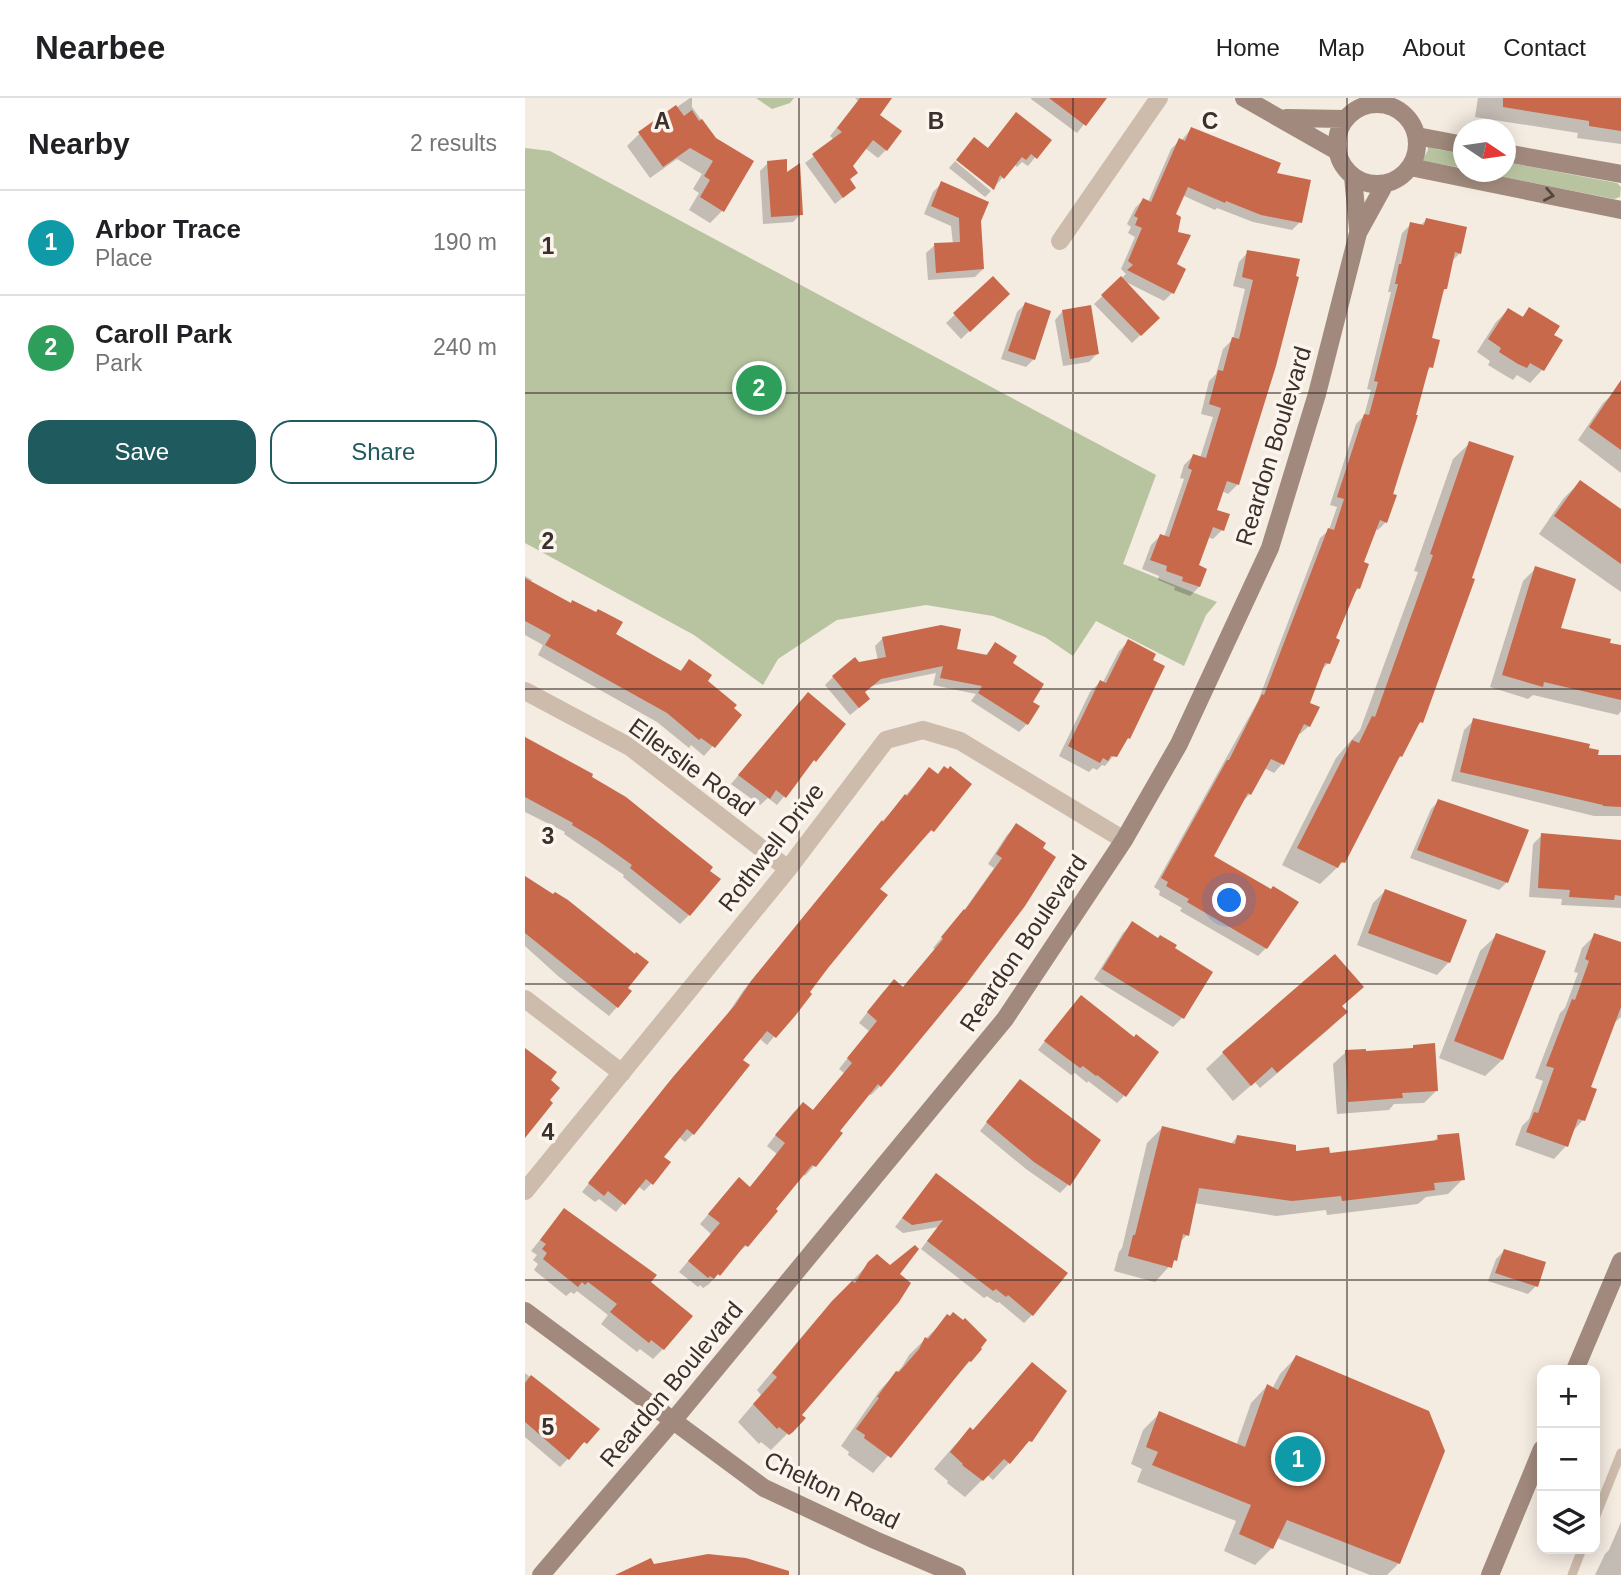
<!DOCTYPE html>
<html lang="en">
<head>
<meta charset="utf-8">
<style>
	:root { --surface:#fff; --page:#f2f2f2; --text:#202124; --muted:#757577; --line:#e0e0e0; --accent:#1f5a5e }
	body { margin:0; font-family:Helvetica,sans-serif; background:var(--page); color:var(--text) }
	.controls { position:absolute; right:21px; bottom:21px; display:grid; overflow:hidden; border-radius:14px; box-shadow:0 4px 18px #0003 }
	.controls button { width:63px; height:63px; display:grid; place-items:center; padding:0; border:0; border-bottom:2px solid var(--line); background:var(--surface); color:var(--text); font:35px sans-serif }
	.compass { position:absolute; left:928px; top:21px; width:63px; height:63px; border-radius:50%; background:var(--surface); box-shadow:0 4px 18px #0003; rotate:103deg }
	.you { position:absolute; left:705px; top:803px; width:24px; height:24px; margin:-18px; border:5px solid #fff; border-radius:50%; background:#1a73e8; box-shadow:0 0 0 10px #1a73e833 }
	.badge { display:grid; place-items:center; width:46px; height:46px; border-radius:50%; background:var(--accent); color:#fff; font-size:23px; font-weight:700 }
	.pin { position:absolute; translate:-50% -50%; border:4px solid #fff; box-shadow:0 2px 7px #0006 }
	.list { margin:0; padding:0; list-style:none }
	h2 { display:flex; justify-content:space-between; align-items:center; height:91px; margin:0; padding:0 28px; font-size:30px }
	h2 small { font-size:23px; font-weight:400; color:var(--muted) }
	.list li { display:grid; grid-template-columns:46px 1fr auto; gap:21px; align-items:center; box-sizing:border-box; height:105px; padding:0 28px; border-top:2px solid var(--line) }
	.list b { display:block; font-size:26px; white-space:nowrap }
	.list p { margin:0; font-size:23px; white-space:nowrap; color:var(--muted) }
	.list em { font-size:23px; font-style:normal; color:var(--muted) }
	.actions { display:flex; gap:14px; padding:21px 28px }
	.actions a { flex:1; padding:16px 0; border:2px solid var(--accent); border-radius:21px; text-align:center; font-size:24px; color:var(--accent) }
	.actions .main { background:var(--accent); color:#fff }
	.icon { flex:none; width:38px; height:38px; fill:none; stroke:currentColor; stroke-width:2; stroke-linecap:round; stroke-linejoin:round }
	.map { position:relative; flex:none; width:1096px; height:1477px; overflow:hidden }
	header { display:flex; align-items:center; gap:42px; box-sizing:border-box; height:98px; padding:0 35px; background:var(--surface); border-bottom:2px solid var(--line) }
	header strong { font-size:33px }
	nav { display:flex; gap:38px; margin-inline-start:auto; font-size:24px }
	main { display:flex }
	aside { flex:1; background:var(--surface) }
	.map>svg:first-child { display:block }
	.green { fill:#b8c4a0 }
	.shadow { fill:#0003 }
	.building { fill:#c8694b }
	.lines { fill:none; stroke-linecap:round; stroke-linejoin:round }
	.lane { stroke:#cdbbac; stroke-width:9 }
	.street { stroke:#cdbbac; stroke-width:18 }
	.secondary { stroke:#a18a7d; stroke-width:18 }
	.oneway { stroke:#544640 }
	.grid { fill:none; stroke:#3b302b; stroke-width:2; stroke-opacity:0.55 }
	.labels { text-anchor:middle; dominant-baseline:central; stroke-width:7; stroke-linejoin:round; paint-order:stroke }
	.street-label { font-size:24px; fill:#3b302b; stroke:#fbf5ee }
	.grid-label { font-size:23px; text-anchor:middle; font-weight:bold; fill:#3b302b; stroke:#fbf5ee; stroke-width:7; stroke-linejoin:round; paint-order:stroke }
</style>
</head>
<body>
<header>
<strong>Nearbee</strong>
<nav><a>Home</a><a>Map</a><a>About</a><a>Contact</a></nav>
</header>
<main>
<aside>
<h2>Nearby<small>2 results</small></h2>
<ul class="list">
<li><span class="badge" style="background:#0f9aa8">1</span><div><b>Arbor Trace</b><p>Place</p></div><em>190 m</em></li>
<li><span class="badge" style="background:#2e9e5b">2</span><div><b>Caroll Park</b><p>Park</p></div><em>240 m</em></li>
</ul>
<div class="actions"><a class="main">Save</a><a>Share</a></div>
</aside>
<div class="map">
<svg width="1096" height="1477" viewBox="0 0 1096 1477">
	<rect width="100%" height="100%" fill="#f4ebe1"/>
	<path class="green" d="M231,0H269L265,5L247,11Z
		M902,46L911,51L938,56V70L897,63L903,52Z
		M0,50L25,53L631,377L598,466L692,504L681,517L659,568L571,523L548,558L520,539L468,518L401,507L312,522L253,561L238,587L169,537L0,445Z
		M981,64L1092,85L1096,89L1095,99L1089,101L954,74H981Z"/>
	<path class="shadow" d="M165,0H167V9L190,41L197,113L185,125L164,112L174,95L168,91L177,76L152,61L125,80L102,48L115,35Z
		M330,0H365L353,17L361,52L353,60L340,50L326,68L331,75L324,83L329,90L310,106L280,65L309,42L305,38L333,3Z
		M580,0L552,35L506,1V0Z
		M953,0H1096V46L1052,40L1053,35L950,19Z
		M491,16L524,42L503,68L497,64L492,69L489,66L467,92L462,51Z
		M666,31L750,77L775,124L767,132L728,124L692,110L690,112L657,97L649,117L651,136L647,195L639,203L597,182L633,220L607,245L569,206L601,176L596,171L610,139L603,135L606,129L602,126L610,110L618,102L623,104L646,51L654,43H656Z
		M430,63L466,93L460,99L424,70Z
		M243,65L261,77L276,116L268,124L238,126L235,73Z
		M416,86L454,122L458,171L450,179L403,182L401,155L410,147L428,146L426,128L399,116L408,94Z
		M901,122L935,155L926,164L921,190L916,195L905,241L906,269L900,275L861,424L853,432L850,431L837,465L834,490L828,496L808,541L803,565L795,574L782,605L784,628L775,636L773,635L757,666L749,675L739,670L725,696L717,704L687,759L741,850L733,858L655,813L657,810L634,797L635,793L629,789L733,603L795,440L804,432L812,409L805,407L831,326L839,318L846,292L842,291L866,194H863L877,135L886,126L895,128Z
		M723,154L744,159L713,386L703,396L697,393L690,413L697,432L688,441L682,439L671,468L674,489L665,498L649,492L650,489L633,482L634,478L617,471L626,447L635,438L639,439L659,381L655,380L659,367L668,358L675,360L688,319L676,316L684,283L691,276L698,251L708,241L720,191L708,188L714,164Z
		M468,180L483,196L436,241L421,225Z
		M500,206L509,261L501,269L476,261L492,214Z
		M1005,211L1027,237L1036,243L1017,272L1005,285L992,277L988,282L981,278L963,267L965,263L952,254L971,224L983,212L996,220Z
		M538,213L572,256L564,264L538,268L530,222Z
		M1091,293L1096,296V375L1053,342L1078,305Z
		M945,345L896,624L889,630L876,658L870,663L818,764L795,786L757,767L811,660L835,632L893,474L889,473L928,361Z
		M1055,384L1096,413V494L1014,436L1038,401Z
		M1011,470L1034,531L1096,549V613L1093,617L1008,597L1003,601L965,589L998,483Z
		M0,478L7,482L5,485L154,574L164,564L215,617L179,658L166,647L164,650L132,624L13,557L18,547L0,537Z
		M358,540L460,558L470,546L485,566L506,604L502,626L494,634L446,603L451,596L408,587L411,575L346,588L338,595L335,609L325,617L300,587L308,579L334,566L353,563L350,548Z
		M604,543L603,640L580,668L577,667L572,672L568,670L564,674L534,658L565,594L575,584L577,586L594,553Z
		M275,604L289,662L252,707L243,700L235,707L206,686Z
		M949,622L1062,651L1070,659H1096V718H1069L926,683L939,632Z
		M0,641L65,679L164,817L155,826L98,779L99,777L39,736L40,734L0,714Z
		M397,679L407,732L399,740L397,739L353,791L282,894L285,896L242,947L234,940L216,962L168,1036L160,1044L154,1039L136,1059L127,1085L119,1093L113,1088L91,1114L74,1101L70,1104L57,1094L140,989L202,917L218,893L349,733Z
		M914,703L982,784L974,792L885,760L906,711Z
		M492,727L519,745L355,988L346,997L343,996L312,1033L315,1036L289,1068L280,1078L278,1076L221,1148L211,1156L184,1186L178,1190L175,1187L173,1189L154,1174L186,1136L175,1126L205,1091L224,1090L252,1056L242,1048L268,1015L278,1006L287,1013L319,975L314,971L344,933L334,925L359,893L377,890L410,851L408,850L438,814L469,770L463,766L482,737Z
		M1017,737L1096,743V810L1036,807L1037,801L1004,799L1008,746Z
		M0,780L101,890L92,909L84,918L33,878L0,848Z
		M860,793L924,864L912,877L832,847L848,805Z
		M607,826L648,851L658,919L648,929L569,881L598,835Z
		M972,837L1018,854L977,962L960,978L914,960L955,853Z
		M1070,837L1096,846V919L1088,926L1063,990L1058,1022L1047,1034L1041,1048L1029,1061L990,1047L997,1028L1004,1021L1018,983L1010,980L1035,915L1040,910L1053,875L1049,874L1057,850Z
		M548,908L599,998L592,1005L563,983L562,985L550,975L546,977L513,952Z
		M816,909L820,914L804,931L735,990L730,984L708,1003L681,971L698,955Z
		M889,949L912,992L899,1005L869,1006L864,1012L812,1016L808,966L821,954L839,955L885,952Z
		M487,992L543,1087L535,1095L501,1071L455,1033Z
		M637,1030L705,1047L712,1039L768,1055L804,1057L907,1045L913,1039L938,1081L923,1096L901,1099L893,1106L802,1117L801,1112L751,1118L669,1105L662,1137L654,1145L650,1162L630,1184L589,1173L594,1154L597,1150L622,1045Z
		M404,1085L507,1217L499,1225L474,1204L472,1205L462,1198L459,1200L396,1151L413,1129L378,1135L370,1129Z
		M39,1112L138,1251L128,1261L115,1251L112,1254L76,1226L83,1217L52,1193L49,1196L46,1194L41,1198L9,1172L13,1166L8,1162L12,1157L6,1153Z
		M979,1153L1011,1188L1003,1196L963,1183L971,1161Z
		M344,1165L275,1317L278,1320L246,1352L236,1344L234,1346L213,1324L236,1297L232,1292L291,1222Z
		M423,1219L445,1263L348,1375L323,1357L324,1354L316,1348L355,1292L377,1269L384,1257Z
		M771,1259L874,1465L862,1477H845L752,1440L747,1450L730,1467L699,1453L711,1423L612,1384L617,1371L606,1366L618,1332L635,1315L711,1348L726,1305L742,1288L747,1291L755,1276Z
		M507,1266L484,1365L468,1382L462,1377L440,1399L422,1385L423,1383L409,1371L429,1348L445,1332L447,1333Z
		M0,1275L72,1331L35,1369L0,1339Z
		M1096,1424V1477H1070L1080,1456L1084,1452Z"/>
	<path class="building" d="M335,0H367L355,17L377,33L362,53L348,42L328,68L333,75L325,81L331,90L318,100L287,56L317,34L312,30Z
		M524,0H582L561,28Z
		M978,0H1096V33L1064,28V23L978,9Z
		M151,7L159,18L167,12L174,23L177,21L191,40L229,63L199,114L175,99L185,82L179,78L188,63L165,50L138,69L113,34Z
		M491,14L527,42L512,61L506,56L501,62L497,59L479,81L475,77L469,92L431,62L449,39L463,50Z
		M666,29L756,65L752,75L786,82L777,125L736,117L701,103L700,105L663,89L651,116L656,119L653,134L666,137L652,166L661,171L649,196L602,172L608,167L603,163L617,130L610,127L613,120L609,118L618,100L626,104L654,40L660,43Z
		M262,61V74L275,65L278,117L246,119L242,63Z
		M416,83L464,104L456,123L459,171L411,175L409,145L435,144L434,120L406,108Z
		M901,120L942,129L936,156L930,154L922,191H919L907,240L915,242L908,270L904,269L891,317H893L868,396L872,397L862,425L855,422L839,464L844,466L835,491L832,490L811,540L815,542L805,566L800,565L785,605L795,609L785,629L779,626L759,667L746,661L726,697L723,695L689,758L746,791L748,788L774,804L742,851L662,804L664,801L641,788L643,784L636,780L702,662H704L737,596L739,597L803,430L809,432L819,401L812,399L839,316L844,317L853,284L849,283L873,186H870L874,166H876L885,124L899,127Z
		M722,152L775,161L771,178L774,179L751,268L714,387L702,383L692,412L705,416L699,433L688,429L674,467L682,471L675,489L657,483L658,479L641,473L642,468L625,462L635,436L644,439L667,372L663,370L668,356L681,360L696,310L684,306L693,272L698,273L707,239L714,241L728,182L717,179Z
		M468,178L485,196L445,234L428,215Z
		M596,178L635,220L616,238L576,197Z
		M500,204L526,213L510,262L483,253Z
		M566,207L574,256L545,261L537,212Z
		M1004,209L1035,228L1029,237L1038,242L1019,273L1005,265L1002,270L993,266L974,254L976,250L963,241L983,210L998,219Z
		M1096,282V352L1064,329Z
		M944,343L989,358L947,480L950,481L898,625L895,624L877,659L875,658L820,765L816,764L813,770L772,750L827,642L834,645L847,618L850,619L908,457L905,456Z
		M1055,382L1096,411V466L1029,418Z
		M1010,468L1051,481L1036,530L1086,541L1085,545L1096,547V602L1019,584L1018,589L977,577Z
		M0,480L46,505L47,502L71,514L73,511L98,524L91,536L156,573L164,561L187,577L183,583L212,607L209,610L217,617L190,650L176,640L174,642L142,615L20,547L26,537L0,523Z
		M416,527L436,531L432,551L462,557L470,544L492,558L488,565L519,586L508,604L515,608L503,627L453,595L457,588L415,580L418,568L356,581L340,594L345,601L334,610L307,578L330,559L334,564L361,559L357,539Z
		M603,541L631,556L628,562L640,568L605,641L603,640L592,659L586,658L583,663L578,660L575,665L543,648L575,582L581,585Z
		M283,594L321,626L291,664L289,662L261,700L251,692L245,701L213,677Z
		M948,620L1065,646L1064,650L1074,652L1073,657H1096V709L1078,708V707L935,674Z
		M0,639L68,676L67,679L101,699L188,769L185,773L196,781L165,818L105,770L107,767L72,742L47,727L48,725L0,699Z
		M419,668L423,671L425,668L447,686L409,734L406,732L355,791L363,797L303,870L285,894L287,896L270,918L251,940L242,933L218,962L225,967L169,1037L162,1031L139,1059L146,1064L128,1087L121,1081L100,1107L83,1093L79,1098L63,1085L148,979L210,907L226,883L357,722L358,724L380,696L382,698L404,669L413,676Z
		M913,701L1004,732L983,785L892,752Z
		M491,725L521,745L518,750L531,759L500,808L442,885L356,989L353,986L315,1033L318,1035L291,1069L287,1067L251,1111L253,1113L223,1149L220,1147L195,1178L193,1176L189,1181L185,1178L183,1180L163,1163L195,1125L183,1116L214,1079L225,1089L260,1045L250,1037L278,1004L288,1012L327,965L322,960L352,923L342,914L369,881L378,889L418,841L416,839L439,811L440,812L477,760L471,756Z
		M1016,735L1096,742V798L1090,797L1089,802L1044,799L1045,792L1013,790Z
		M0,778L28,796L30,794L43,802L110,856L111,854L124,864L103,890L107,893L93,910L0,835Z
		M860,791L942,822L925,865L843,835Z
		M607,823L633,840L635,837L652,847L650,850L688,874L659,921L577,871Z
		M971,835L1021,853L978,962L929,943Z
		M1069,835L1096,844V909L1066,989L1072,991L1060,1023L1053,1021L1043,1049L1001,1034L1009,1014L1013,1015L1029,970L1021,968L1047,901L1050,902L1064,863L1060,861Z
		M810,856L839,889L817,908L823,914L752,975L747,969L726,988L697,954Z
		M556,897L609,939L611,936L634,954L601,999L572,977L571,978L558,968L555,970L519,943Z
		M910,945L913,993L877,995L878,1000L823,1004L820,952L841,951V953L888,950V947Z
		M0,950L32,974L26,982L35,990L25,1002L28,1005L0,1040Z
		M495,981L576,1042L545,1088L509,1064L461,1024Z
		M637,1028L710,1046L712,1037L771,1047V1053L804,1049L805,1055L913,1042L912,1037L934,1035L940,1082L909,1085L910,1092L817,1103L816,1098L767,1103L674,1090L664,1138L658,1136L652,1163L649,1162L647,1170L603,1158L608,1137H610Z
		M411,1075L543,1175L508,1218L483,1197L481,1199L471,1191L468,1193L402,1143L418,1122L387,1127L377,1120Z
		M39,1110L132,1177L126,1184L168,1218L139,1252L126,1242L124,1245L85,1214L92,1206L63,1184L60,1187L57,1184L53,1189L18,1161L22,1155L17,1151L21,1146L15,1142Z
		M390,1147L394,1151L375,1176L386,1185L374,1204L277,1317L281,1320L268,1334L264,1337L254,1329L252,1331L228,1306L252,1279L247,1275L307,1203L327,1183L330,1185L343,1164L352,1156L365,1167Z
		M979,1151L1021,1164L1013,1189L970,1175Z
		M428,1214L438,1222L440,1220L462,1242L456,1250L457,1251L446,1264L444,1263L366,1360L339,1340L340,1337L331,1331L354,1300L352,1299L371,1273L374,1274L394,1251L400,1239L403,1241L422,1216L425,1218Z
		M771,1257L904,1313L920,1353L875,1466L762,1422L748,1451L714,1436L726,1407L627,1367L633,1354L621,1349L634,1313L720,1349L742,1286L753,1292Z
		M507,1264L542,1293L507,1344L504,1343L485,1366L479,1361L458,1383L437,1367L438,1366L425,1354L445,1329L448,1332Z
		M6,1277L75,1331L62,1346L59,1344L44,1362L0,1324V1285Z
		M183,1456L221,1460L264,1473V1477H90L126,1460L129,1466Z"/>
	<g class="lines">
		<path class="lane" d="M855,6L856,0
			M1070,1420L1096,1355
			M1047,1477L1057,1451"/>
		<path class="street" d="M535,143L634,0
			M0,593L105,649L263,771
			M0,901L97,975
			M0,1093L263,771L361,642L398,632L435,643L599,742"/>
		<path class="secondary" d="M719,0L812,53
			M812 46a40 40 0 1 1 80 0a40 40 0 1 1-80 0Z
			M761,20L820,21
			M892,38L939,47
			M981,55L1096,76
			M885,69L1096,112
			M828,79L833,131
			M0,1213L239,1390L350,1442L432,1477
			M1050,1272L1096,1163
			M16,1477L147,1324L480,921L599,742L654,646L745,450L792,296L833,135L860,86
			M965,1477L1017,1351"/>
	</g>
	<defs><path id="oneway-chevron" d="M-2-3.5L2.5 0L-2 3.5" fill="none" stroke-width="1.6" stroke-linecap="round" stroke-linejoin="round" transform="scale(1.75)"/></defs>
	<use class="oneway" href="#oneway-chevron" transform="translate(1024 97) rotate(11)"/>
	<path class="grid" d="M274,0V1477M548,0V1477M822,0V1477M0,295H1096M0,591H1096M0,886H1096M0,1182H1096"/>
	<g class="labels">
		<g class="street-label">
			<text transform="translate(748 348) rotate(-73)">Reardon Boulevard</text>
			<text transform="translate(167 669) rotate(36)">Ellerslie Road</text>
			<text transform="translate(246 749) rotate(-52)">Rothwell Drive</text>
			<text transform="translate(498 845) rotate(-56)">Reardon Boulevard</text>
			<text transform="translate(146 1286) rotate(-50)">Reardon Boulevard</text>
			<text transform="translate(307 1392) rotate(26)">Chelton Road</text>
		</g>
	</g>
	<g class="grid-label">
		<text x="137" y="31">A</text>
		<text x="411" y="31">B</text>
		<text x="685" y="31">C</text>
		<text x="23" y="156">1</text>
		<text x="23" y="451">2</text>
		<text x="23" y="746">3</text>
		<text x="23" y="1042">4</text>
		<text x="23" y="1337">5</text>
	</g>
</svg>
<div class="controls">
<button>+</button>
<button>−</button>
<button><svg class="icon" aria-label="layers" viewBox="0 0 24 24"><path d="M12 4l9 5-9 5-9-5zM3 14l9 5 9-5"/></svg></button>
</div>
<svg class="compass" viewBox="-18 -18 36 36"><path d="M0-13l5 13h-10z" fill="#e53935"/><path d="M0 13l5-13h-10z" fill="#757577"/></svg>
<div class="you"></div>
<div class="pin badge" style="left:773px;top:1361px;background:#0f9aa8">1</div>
<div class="pin badge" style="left:234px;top:290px;background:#2e9e5b">2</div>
</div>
</main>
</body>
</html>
